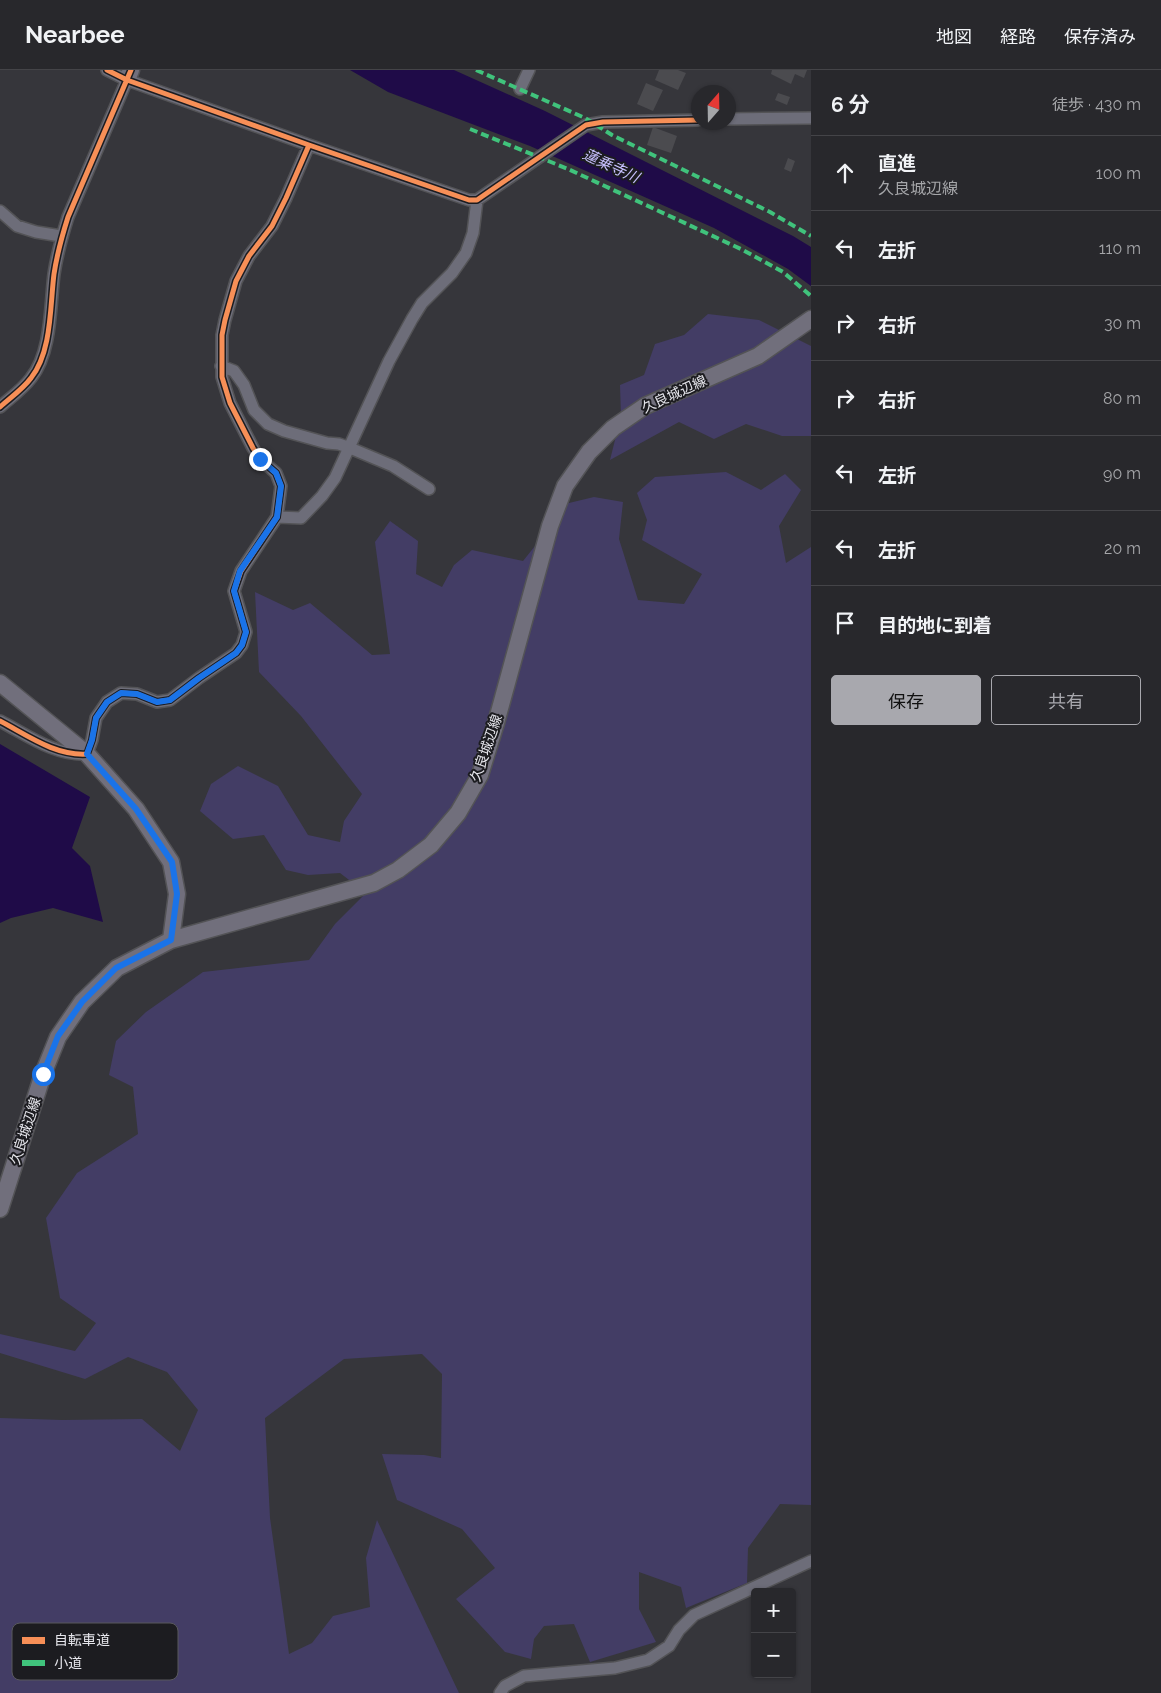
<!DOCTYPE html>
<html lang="ja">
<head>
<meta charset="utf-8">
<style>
	:root { --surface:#28282c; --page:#343438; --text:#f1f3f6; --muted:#a5a6a9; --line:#444448; --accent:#a8a8ae }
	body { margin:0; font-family:Raleway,"Noto Sans JP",sans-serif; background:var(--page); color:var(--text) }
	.controls { position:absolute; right:15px; bottom:15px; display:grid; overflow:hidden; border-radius:5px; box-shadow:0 1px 4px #0004 }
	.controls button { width:45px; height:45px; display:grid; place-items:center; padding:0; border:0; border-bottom:1px solid var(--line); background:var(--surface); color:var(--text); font:25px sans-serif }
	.compass { position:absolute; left:691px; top:15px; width:45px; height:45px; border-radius:50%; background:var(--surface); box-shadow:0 1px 4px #0004; rotate:20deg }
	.stop { position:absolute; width:15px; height:15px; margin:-11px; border:4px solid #1a73e8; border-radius:50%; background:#fff }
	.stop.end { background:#1a73e8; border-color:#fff; box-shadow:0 1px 5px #0008 }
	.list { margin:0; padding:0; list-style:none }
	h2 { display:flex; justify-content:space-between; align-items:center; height:65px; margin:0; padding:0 20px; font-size:21px }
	h2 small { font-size:16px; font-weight:400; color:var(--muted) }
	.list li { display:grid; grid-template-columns:32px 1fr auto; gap:15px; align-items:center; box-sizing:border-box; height:75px; padding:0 20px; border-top:1px solid var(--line) }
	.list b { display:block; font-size:19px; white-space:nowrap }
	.list p { margin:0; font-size:16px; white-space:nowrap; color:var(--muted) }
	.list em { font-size:16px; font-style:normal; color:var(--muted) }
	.actions { display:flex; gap:10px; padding:15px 20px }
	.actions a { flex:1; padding:11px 0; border:1px solid var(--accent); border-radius:5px; text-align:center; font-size:18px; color:var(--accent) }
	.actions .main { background:var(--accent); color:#111 }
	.icon { flex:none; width:28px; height:28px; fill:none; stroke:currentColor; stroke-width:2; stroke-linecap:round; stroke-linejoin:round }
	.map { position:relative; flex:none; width:811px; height:1623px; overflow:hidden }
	header { display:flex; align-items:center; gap:30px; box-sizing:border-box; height:70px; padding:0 25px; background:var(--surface); border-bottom:1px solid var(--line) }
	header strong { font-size:24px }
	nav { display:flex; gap:28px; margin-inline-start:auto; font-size:18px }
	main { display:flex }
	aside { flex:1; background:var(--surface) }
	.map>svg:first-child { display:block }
	.green { fill:#433d65 }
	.water { fill:#1f0b48 }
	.building { fill:#4b4b4f }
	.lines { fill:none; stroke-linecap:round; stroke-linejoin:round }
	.street-casing { stroke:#535356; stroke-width:14 }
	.secondary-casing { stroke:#535356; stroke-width:19 }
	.street { stroke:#6d6d79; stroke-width:11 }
	.secondary { stroke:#716f7c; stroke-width:16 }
	.quiet { stroke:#40c37c; stroke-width:4; stroke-dasharray:8 4; stroke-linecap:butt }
	.cycleway-casing { stroke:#1c1c20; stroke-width:8 }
	.cycleway { stroke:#f78f57; stroke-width:5 }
	.route { stroke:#1a73e8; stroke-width:6 }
	.labels { text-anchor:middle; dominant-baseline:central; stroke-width:4; stroke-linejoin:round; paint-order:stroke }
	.street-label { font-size:14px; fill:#e6e6ec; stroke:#1c1c20 }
	.water-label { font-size:15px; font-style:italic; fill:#c6bffc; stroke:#1c1c20 }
	.key { fill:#1c1c20; stroke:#59595d; stroke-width:1 }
	.key-label { font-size:14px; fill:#e6e6ec }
</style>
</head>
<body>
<header>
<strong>Nearbee</strong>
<nav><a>地図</a><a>経路</a><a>保存済み</a></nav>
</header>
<main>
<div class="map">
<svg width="811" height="1623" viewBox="0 0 811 1623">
	<rect width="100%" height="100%" fill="#36363b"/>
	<path class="green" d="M708,244L759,250L811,276V366H782L746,354L714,369L679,352L610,390L621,346L620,315L644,305L655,274L684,265Z
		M726,402L761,420L785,404L801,420L779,456L786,493L811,477V1435L780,1434L748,1478L747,1513L686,1538L681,1517L639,1502V1539L656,1572L590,1592L574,1554L544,1556L534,1569L531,1589L505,1582L456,1529L495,1498L462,1459L397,1430L382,1384L424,1385L441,1388L442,1304L422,1284L344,1289L265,1348L270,1448L289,1584L312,1573L333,1546L370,1537L366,1488L377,1450L459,1623H0V1348L62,1350L142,1349L180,1381L198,1340L167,1302L128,1287L85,1309L0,1283V1264L75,1281L96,1253L60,1228L46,1148L77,1103L138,1064L133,1017L109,1005L116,971L146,942L203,902L309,890L335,854L366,823L340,803L308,805L286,800L264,765L233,769L200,741L211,714L238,696L278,716L308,765L340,772L344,751L362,724L301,646L259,602L255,522L293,540L310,533L372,585L390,584L375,472L390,451L418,471L416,504L442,517L454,495L472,480L523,491L539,471L548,438L594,427L623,432L619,469L638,530L684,534L702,504L642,470L647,450L637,423L655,407Z"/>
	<path class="water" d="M350,0H454L545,41L793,166L811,177V216L788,199L714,158L530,76L388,22Z
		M0,674L90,727L72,778L90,796L103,852L53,838L11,848L0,853Z"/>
	<path class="building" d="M659,0H678L686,3L678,20L655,10Z
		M772,0H807L804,8L795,4L791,14L771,4Z
		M646,13L663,20L653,41L637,34Z
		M778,23L790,27L787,35L775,30Z
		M653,57L677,66L671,83L647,75Z
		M788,88L795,91L791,102L784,99Z"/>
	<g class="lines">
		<g class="street-casing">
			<path id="street" d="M107,0L127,10L309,75L469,130H477L586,55L603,52L698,50
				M520,19L529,0
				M728,49L811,48
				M0,141L17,156L36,162L61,166
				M221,296L234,301L244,315L254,340L268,354L284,361L327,373L339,374L350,378L393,396L429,419
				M0,337C10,328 23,319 31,308C52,282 50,235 54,204C57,184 62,166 68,147L127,10
				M277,447L301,448L322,426L335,408L389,291L412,249L422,233L452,203L466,183L473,163L477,130
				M0,651C27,665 55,686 87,684L92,670L96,648L107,632L121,623L137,624L157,632L170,630L199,608L236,583L242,575L246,562L234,521L241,501L277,447L281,416L276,403L260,389L253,378L230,333L222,307V265L225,250L236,211L249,186L272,156L286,128L309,75
				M500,1623L505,1616L524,1606L615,1598L648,1590L669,1576L679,1560L694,1545L811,1491"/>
		</g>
		<g class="secondary-casing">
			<path id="secondary" d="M127,10L131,0
				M0,613L87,684L136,739L171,792L177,824L171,870
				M0,1139L43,1004L58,967L82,932L117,898L171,870L374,813L398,800L431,775L458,743L480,705L496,653L550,456L565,416L589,382L613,358L645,336L758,286L811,249"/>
		</g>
		<use href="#street" class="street"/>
		<use href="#secondary" class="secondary"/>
		<path class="quiet" d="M476,0L585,48L612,65L770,142L811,166
			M470,59L568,99L743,180L783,202L811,226"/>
		<g class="cycleway-casing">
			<path id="cycleway" d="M107,0L127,10L309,75L469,130H477L586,55L603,52L698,50
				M0,337C10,328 23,319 31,308C52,282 50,235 54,204C57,184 62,166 68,147L131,0
				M0,651C27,665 55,686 87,684L92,670L96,648L107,632L121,623L137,624L157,632L170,630L199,608L236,583L242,575L246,562L234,521L241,501L277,447L281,416L276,403L260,389L253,378L230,333L222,307V265L225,250L236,211L249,186L272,156L286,128L309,75"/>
		</g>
		<use href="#cycleway" class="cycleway"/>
	</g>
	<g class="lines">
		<path class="route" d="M43,1004L58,966L82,932L116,898L171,870L177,824L172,792L136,739L87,684L92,670L96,648L107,632L121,623L137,624L157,632L170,630L199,608L236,583L242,575L246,562L234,521L240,501L277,447L281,416L276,403L260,389"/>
	</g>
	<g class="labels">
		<g class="street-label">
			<text transform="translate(674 324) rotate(-25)">久良城辺線</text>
			<text transform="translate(486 678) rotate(-71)">久良城辺線</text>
			<text transform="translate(25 1061) rotate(-72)">久良城辺線</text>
		</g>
		<g class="water-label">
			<text transform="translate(611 96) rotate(25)">蓮乗寺川</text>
		</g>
	</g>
	<rect x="12" y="1553" width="166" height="57" rx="8" class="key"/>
	<rect x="22" y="1567" width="23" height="7" fill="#f78f57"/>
	<rect x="22" y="1590" width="23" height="6" fill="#40c37c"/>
	<g class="key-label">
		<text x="54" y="1575">自転車道</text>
		<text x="54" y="1598">小道</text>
	</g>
</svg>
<div class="controls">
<button>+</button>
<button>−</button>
</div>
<svg class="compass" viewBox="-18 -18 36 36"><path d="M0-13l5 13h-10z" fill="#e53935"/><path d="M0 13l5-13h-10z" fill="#a5a6a9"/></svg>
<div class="stop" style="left:43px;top:1004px"></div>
<div class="stop end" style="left:260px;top:389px"></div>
</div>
<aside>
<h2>6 分<small>徒歩 · 430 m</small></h2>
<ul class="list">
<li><svg class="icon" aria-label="ahead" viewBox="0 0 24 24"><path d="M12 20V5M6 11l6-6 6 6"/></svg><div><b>直進</b><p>久良城辺線</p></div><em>100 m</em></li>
<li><svg class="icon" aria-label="left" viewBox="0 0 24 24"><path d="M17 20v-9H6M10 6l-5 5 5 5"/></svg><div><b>左折</b></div><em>110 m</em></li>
<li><svg class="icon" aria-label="right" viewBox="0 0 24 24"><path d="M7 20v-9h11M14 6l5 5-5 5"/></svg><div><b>右折</b></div><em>30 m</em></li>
<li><svg class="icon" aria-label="right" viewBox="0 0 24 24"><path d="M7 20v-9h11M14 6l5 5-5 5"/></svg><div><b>右折</b></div><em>80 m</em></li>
<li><svg class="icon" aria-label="left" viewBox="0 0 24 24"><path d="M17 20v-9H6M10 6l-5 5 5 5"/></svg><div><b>左折</b></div><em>90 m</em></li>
<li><svg class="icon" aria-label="left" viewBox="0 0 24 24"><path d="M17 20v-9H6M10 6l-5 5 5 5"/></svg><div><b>左折</b></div><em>20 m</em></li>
<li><svg class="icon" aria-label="arrive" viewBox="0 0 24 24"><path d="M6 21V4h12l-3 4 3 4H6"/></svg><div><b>目的地に到着</b></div></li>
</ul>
<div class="actions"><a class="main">保存</a><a>共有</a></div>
</aside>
</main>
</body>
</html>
